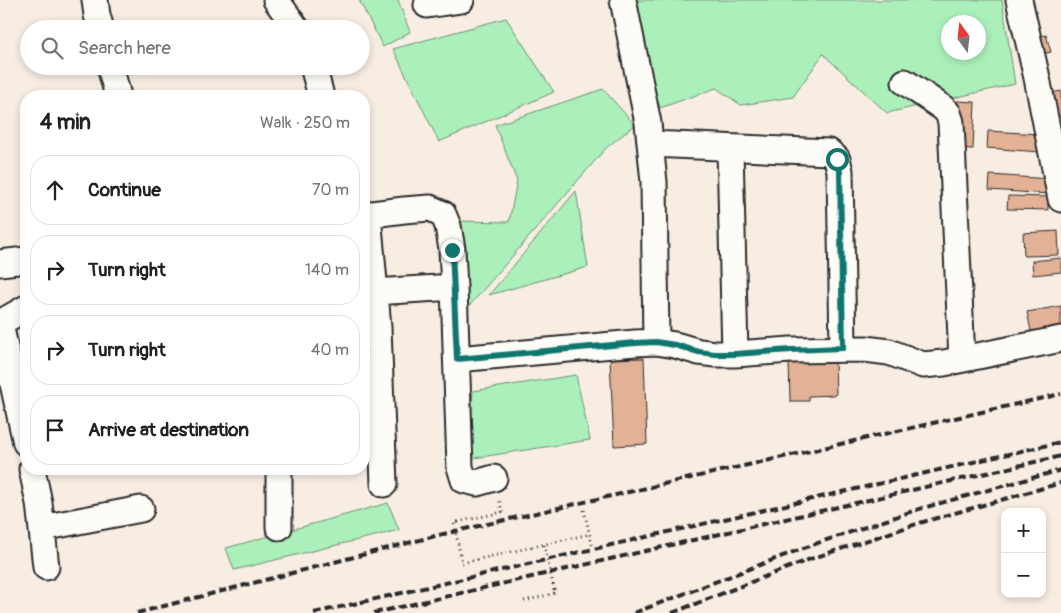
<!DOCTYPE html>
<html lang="en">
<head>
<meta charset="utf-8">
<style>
	:root { --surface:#fff; --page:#f2f2f2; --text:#202124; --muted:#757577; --line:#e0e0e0 }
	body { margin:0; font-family:Pangolin,sans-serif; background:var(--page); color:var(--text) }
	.controls { position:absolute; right:15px; bottom:15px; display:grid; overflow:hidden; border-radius:10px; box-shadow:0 2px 8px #0003 }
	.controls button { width:45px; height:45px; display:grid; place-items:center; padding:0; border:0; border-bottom:1px solid var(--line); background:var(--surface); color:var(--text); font:25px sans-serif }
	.compass { position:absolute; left:941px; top:15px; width:45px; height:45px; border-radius:50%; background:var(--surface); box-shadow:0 2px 8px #0003; rotate:345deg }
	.stop { position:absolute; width:15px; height:15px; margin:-11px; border:4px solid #0f766e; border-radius:50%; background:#fff }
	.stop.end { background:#0f766e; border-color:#fff; box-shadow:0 1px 5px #0008 }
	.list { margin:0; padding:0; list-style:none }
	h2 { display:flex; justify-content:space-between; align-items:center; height:65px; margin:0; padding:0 20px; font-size:21px }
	h2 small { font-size:16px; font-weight:400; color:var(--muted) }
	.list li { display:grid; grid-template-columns:32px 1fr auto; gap:15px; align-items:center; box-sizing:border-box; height:70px; margin:0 10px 10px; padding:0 10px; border:1px solid var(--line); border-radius:20px }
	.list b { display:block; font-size:19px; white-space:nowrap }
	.list em { font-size:16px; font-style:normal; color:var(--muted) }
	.icon { flex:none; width:28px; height:28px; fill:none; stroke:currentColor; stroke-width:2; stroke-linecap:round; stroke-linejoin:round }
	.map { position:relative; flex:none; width:1061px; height:613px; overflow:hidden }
	.search { position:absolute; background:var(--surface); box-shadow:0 2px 8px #0003; left:20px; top:20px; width:350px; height:55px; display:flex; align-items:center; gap:12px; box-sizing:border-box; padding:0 18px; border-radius:28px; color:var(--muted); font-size:19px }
	.panel { position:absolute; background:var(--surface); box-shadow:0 2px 8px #0003; left:20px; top:90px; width:350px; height:385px; border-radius:20px }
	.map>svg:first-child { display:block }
	.green { fill:#abf0bb; stroke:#6b8e73; fill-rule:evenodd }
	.building { fill:#e3b195; stroke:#2b2b2b }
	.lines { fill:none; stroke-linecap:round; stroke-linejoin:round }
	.minor-casing { stroke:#2b2b2b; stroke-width:29 }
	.path { stroke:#2b2b2b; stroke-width:3; stroke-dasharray:1 4; stroke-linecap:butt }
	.minor { stroke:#fdfcf7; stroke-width:25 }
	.rail { stroke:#2b2b2b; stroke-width:4; stroke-dasharray:8 4; stroke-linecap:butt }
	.path-bridge { stroke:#2b2b2b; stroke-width:3; stroke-dasharray:1 4; stroke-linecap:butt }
	.route { stroke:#0f766e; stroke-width:6 }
</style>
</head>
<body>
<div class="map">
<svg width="1061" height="613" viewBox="0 0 1061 613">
	<rect width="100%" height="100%" fill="#f8ede3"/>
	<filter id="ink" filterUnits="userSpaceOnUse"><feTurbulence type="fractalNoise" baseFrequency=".02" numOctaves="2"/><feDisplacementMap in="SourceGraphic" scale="10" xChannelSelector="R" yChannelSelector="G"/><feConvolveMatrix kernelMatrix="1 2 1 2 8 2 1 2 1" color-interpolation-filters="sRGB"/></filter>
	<g filter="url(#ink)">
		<path class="green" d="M359,0H398L410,32L383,47Z
			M633,0H1002L1015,84L887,113L823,54L793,97L741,105L716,88L660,108L640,44ZM948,22H978V52H948Z
			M506,18L554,92L439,142L393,49Z
			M603,89L635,125L606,148L465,311L458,221L509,222L517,181L495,125Z
			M576,191L588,267L489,295Z
			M576,375L590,440L468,459L473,391Z
			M388,503L399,530L234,570L226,548Z"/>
		<path class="building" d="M1046,35L1051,52L1037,55L1032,38Z
			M1061,91V116L1051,118L1047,94Z
			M957,101L975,102L973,149L955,148Z
			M988,131L1041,134L1040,152L987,148Z
			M990,175L1050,179L1049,194L989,190Z
			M1008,196L1048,197V210L1007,209Z
			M1058,231L1059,255L1024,256L1023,233Z
			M1061,258V272L1033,275L1032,261Z
			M1061,306V335L1033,340L1027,312Z
			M644,358L647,444L614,446L610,359Z
			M835,360L836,395L809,396V401H790L789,362Z"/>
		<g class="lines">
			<g class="minor-casing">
				<path id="minor" d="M95,0L97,15L101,29
					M276,0L297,29
					M623,0L648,123L654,182L656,342
					M1019,0L1037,78L1061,199
					M427,5L461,0
					M110,66L118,96
					M313,66L321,96
					M905,82L943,108L948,113L951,122L962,359
					M651,144L829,152L837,159L840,171L843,348
					M730,148L735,354
					M364,215L404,210L430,208L443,214L448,226L452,249L454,287L460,467L464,480L477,483L494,478
					M368,215L378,327L384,484
					M0,263L26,260
					M374,292L454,287
					M0,323L26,308
					M0,324L26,443
					M457,359L635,343L656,342L675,345L699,352L715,354H735L791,350L865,349L889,352L923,365L944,363L1061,339
					M32,469L39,503L46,567
					M279,469V527
					M42,528L141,509"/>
			</g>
			<path class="path" d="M584,510L592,545
				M458,522L502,512L499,498
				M532,547L590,534
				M524,601L548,595"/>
			<use href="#minor" class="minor"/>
			<path class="rail" d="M137,613L439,535L1061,394
				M314,613L1061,442
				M374,613L1061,456
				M634,613L809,546L919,509L1061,470
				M672,613L813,558L923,522L1061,483"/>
			<path class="path-bridge" d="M458,522L454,523L462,563L532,547
				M544,545L555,593L548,595"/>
		</g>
	</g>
	<g class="lines" filter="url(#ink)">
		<path class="route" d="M452,250L457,359L635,343L656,342L675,345L699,352L715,354H735L791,350L843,348L840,172L837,159"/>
	</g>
</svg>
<div class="controls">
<button>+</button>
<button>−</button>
</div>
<svg class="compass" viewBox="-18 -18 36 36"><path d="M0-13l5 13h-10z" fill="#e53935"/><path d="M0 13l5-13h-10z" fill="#757577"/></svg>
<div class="stop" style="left:837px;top:159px"></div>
<div class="stop end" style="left:452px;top:250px"></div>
<div class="search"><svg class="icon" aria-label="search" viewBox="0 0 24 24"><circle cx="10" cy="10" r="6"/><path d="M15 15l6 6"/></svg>Search here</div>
<section class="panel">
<h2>4 min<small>Walk · 250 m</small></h2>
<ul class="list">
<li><svg class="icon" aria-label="ahead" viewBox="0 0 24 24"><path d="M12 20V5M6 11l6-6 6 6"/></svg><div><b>Continue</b></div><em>70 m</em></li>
<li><svg class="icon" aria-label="right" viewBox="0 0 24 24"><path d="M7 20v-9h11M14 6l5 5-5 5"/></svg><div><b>Turn right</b></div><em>140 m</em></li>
<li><svg class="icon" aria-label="right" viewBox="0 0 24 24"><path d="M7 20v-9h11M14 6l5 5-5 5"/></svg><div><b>Turn right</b></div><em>40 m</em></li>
<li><svg class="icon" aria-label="arrive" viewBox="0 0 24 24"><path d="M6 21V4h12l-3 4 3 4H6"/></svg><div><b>Arrive at destination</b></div></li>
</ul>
</section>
</div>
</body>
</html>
